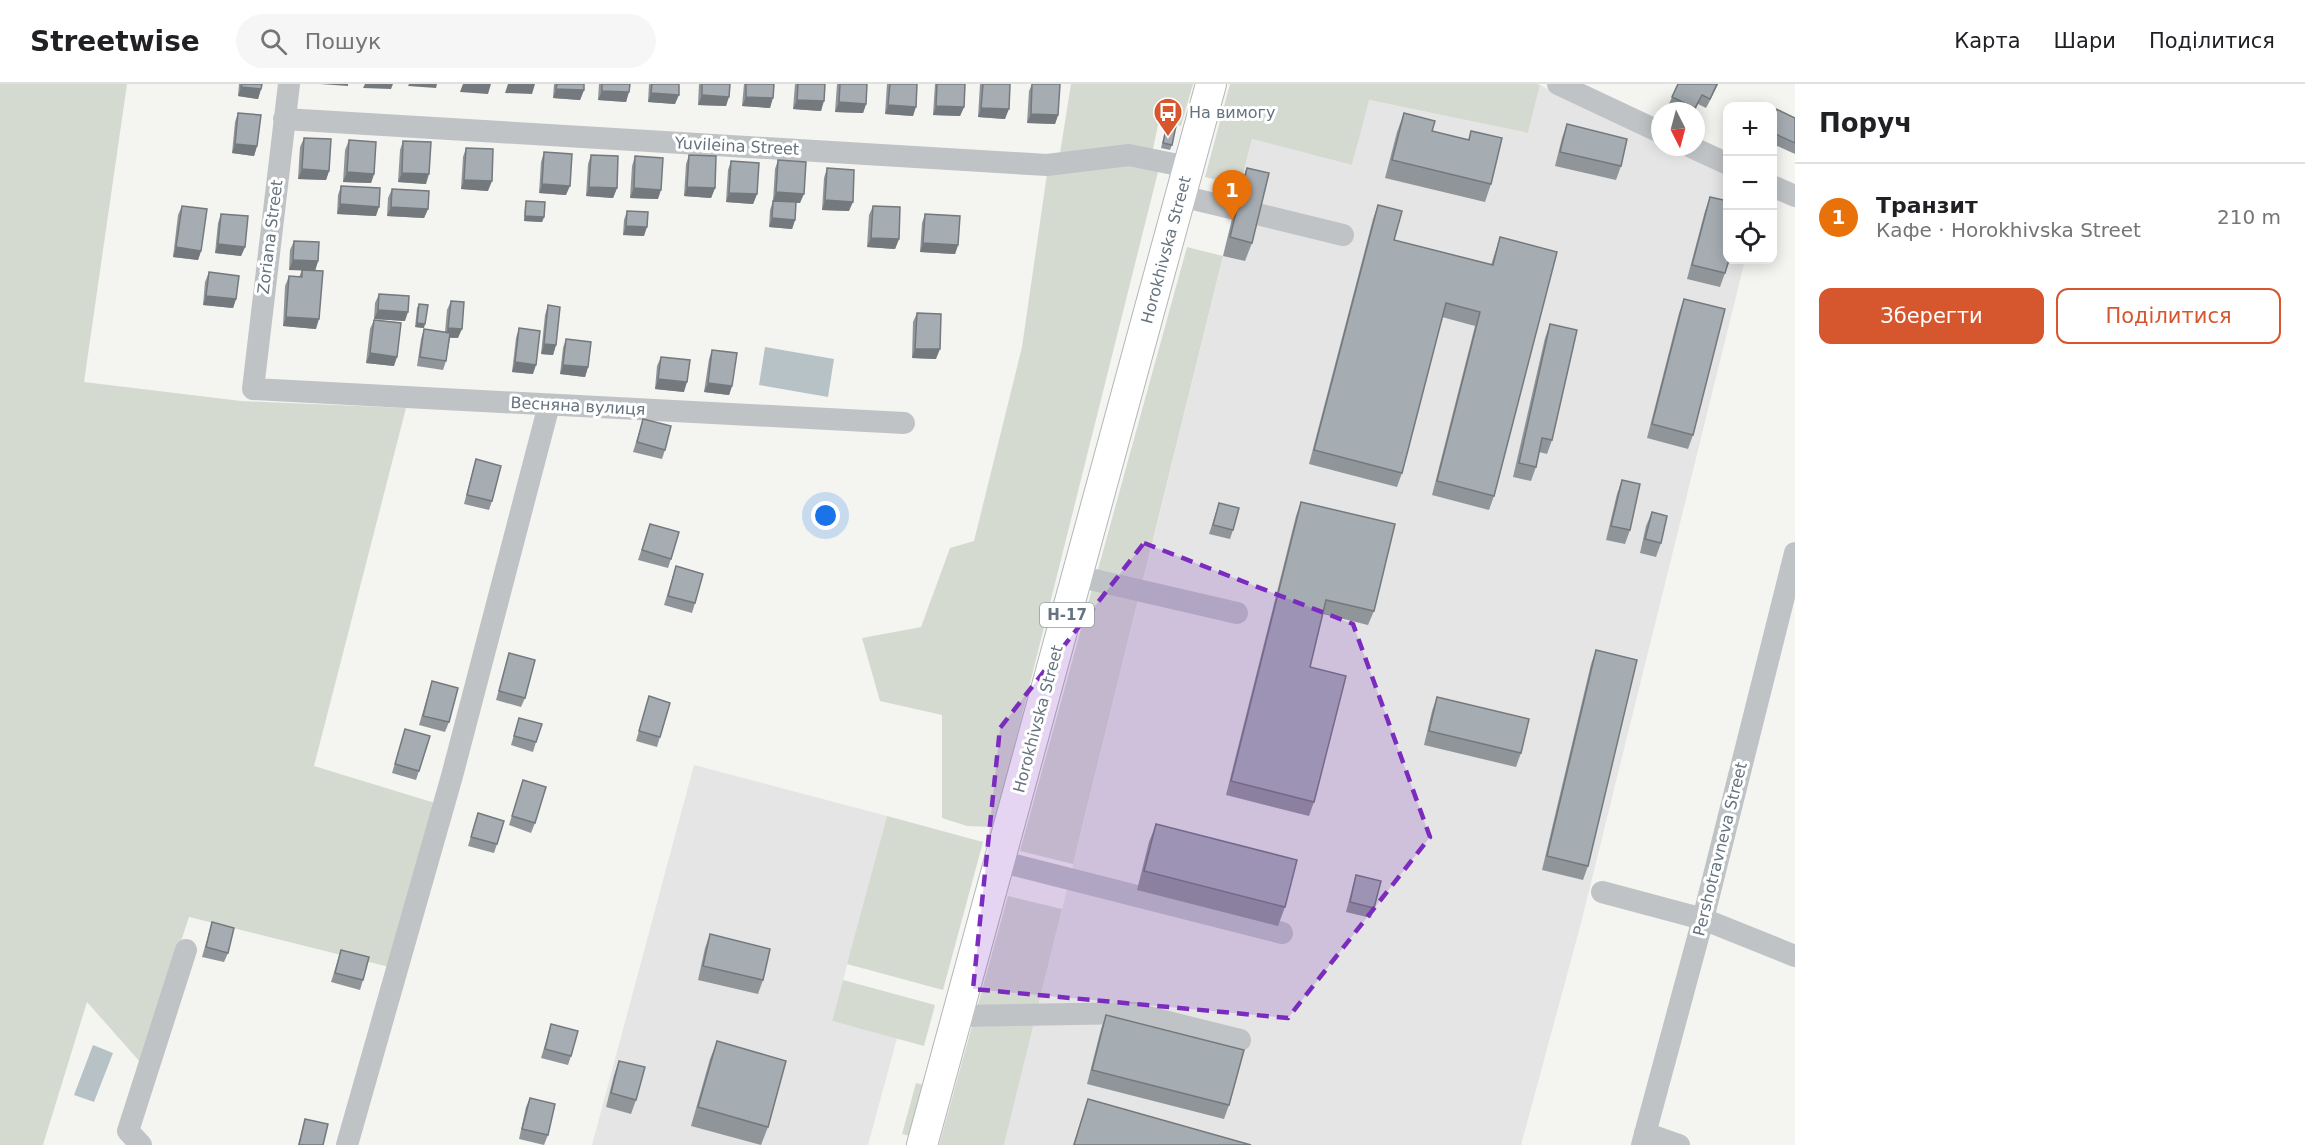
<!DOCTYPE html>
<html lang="uk">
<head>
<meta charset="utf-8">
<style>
	:root { --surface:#fff; --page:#f6f6f6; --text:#202124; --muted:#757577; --line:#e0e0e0; --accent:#d6572d }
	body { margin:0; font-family:"DejaVu Sans",sans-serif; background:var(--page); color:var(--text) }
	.controls { position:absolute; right:18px; top:18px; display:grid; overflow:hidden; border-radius:12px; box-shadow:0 3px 15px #0003 }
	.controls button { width:54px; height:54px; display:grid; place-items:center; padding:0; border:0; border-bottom:2px solid var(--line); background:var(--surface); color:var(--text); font:30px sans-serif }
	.compass { position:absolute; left:1651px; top:18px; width:54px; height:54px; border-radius:50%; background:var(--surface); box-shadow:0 3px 15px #0003; rotate:174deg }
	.you { position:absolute; left:826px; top:432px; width:21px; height:21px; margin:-15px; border:4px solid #fff; border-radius:50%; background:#1a73e8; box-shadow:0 0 0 9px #1a73e833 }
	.badge { display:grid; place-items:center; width:39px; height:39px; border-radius:50%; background:var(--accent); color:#fff; font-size:20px; font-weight:700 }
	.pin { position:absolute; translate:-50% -50px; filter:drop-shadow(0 2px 3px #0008) }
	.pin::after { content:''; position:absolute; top:32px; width:21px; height:18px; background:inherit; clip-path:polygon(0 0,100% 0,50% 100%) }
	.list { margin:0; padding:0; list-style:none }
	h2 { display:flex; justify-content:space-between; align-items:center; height:78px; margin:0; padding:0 24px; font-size:26px }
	h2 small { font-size:20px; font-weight:400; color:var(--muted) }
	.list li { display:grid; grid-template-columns:39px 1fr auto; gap:18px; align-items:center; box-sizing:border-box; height:108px; padding:0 24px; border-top:2px solid var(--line) }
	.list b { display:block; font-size:22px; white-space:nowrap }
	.list p { margin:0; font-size:20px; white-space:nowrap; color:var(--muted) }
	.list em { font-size:20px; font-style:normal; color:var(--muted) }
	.actions { display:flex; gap:12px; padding:18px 24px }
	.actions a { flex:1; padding:14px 0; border:2px solid var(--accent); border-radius:12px; text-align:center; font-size:21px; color:var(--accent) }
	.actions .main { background:var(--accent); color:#fff }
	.icon { flex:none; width:33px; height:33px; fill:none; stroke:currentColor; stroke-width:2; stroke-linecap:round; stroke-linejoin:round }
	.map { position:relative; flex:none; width:1795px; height:1061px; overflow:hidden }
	header { display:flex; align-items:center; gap:36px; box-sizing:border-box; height:84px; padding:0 30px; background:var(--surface); border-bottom:2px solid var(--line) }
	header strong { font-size:28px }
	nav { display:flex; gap:33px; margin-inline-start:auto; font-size:21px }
	.search { width:420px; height:54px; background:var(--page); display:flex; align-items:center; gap:15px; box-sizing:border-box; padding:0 21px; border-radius:33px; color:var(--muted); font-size:22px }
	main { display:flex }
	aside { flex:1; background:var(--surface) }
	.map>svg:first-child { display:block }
	.built { fill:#e4e5e4 }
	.green { fill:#d5dad1 }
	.water { fill:#b7c2c6 }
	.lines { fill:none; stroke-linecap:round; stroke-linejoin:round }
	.major-casing { stroke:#b3b6b9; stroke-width:32 }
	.minor { stroke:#bfc3c6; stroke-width:22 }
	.major { stroke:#fff; stroke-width:30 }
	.wall { fill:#8f9599 }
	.shaded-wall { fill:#74797d }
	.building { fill:#a6adb2; stroke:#74797d; stroke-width:1.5 }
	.marked { fill:#7b2cbf; fill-opacity:0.2; stroke:#7b2cbf; stroke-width:4.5; stroke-dasharray:12 8; stroke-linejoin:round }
	.labels { text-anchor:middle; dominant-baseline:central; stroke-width:6; stroke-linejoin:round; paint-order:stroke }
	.shield { fill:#fff; stroke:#939da5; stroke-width:1.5 }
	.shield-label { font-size:15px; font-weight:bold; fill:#65737f }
	.poi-label { font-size:16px; fill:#65737f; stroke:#fff; text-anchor:start }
	.street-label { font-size:16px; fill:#65737f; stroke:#fff }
</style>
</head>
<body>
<header>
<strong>Streetwise</strong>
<div class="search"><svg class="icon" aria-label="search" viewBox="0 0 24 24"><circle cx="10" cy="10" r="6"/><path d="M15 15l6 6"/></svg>Пошук</div>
<nav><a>Карта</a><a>Шари</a><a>Поділитися</a></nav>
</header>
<main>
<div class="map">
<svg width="1795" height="1061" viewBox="0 0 1795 1061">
	<rect width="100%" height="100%" fill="#f4f4f0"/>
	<path class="built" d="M1540,1L1660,58V63H1670L1727,90L1728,176H1745L1581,839L1521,1061H1004L1252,55L1352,81L1368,16L1528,49Z
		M694,681L887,732L832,937L897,954L868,1061H592Z"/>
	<path class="green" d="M0,0H127L84,298L241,317L406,324L314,682L435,719L389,883L189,833L141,979L87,918L43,1061H0Z
		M1071,0H1193L1181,42L1159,36L1153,65L1060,69Z
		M1230,0H1537L1540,1L1528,49L1369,16L1352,81L1252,55L1240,102L1205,93Z
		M1128,79L1159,84L994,743L967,742L942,734V631L880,617L862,554L921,543L950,464L974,457L1022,263L1047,90Z
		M1187,163L1223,172L1142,500L1097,489Z
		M1092,505L1138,516L1073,780L1020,767Z
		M887,732L983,758L943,906L847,880Z
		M1008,812L1062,825L1004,1061H939Z
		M843,896L935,921L924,962L832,937Z
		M916,999L924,1001L910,1052L902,1050Z"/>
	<path class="water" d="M765,263L834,275L828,313L759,301Z
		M93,961L113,969L94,1018L74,1011Z"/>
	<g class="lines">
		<g class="major-casing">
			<path id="major" d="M922,1061L1211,0"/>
		</g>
		<path class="minor" d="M289,0L253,305L904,339
			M1558,0L1660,48
			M284,35L1047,81L1129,71L1188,83
			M1691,63L1728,80
			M1772,102L1795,112
			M1181,112L1235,125
			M1257,130L1343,151
			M1077,492L1237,529
			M999,777L1282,849
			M1602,808L1703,835L1795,872
			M958,932L1132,929L1240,956
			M1645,1049L1679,1061
			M141,1061L128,1047L186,866
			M347,1061L452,692L549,321
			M1642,1061L1703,835L1795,469"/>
		<use href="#major" class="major"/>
	</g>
	<path class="wall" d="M239,0H262L261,5L258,15L238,12Z
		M554,0H584V6L580,16L553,14Z
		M599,0H630L626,18L598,16Z
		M649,0H679L675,20L648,18Z
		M699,0H730L726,22L698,21Z
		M744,0H774L770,24L742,22Z
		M795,0H825L821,27L793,25Z
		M837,0H867L866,20L863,29L835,28Z
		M887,0H917L913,32L885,30Z
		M935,0H965L964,23L960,32L933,31Z
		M980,0H1010L1005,35L978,33Z
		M1032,0H1060L1058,31L1055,40L1027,39L1029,7Z
		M1678,0H1718L1706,24L1698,20L1695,27H1678L1668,22Z
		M238,29L257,62L254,72L232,69L235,38Z
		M1404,29L1432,47L1468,56L1471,47L1491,100L1485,118L1385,94L1397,48Z
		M1773,32L1795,34V70L1773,60Z
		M1167,40L1172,61L1170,66L1161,64Z
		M1567,40L1621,82L1616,96L1555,82L1562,54Z
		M304,54L329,87L326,96L298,95L300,63Z
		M349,56L374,90L371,99L343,98L345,66Z
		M403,57L426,100L398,98L400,66Z
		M466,64L488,107L461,105L463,73Z
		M544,68L566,111L539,109L541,78Z
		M591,71L617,104L613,114L586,112L588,80Z
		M689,71L715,104L711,114L684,112L686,80Z
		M635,72L658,115L630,114L632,82Z
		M778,76L800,119H796L795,136L792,145L769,143L770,126L773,117L775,85Z
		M731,77L757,110L753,120L726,118L728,86Z
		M827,84L849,127L822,126L824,94Z
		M1247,84L1252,159L1245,177L1223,172L1240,102Z
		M341,102L376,132L337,130L338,111Z
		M392,105L428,125L424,134L387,132L388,114Z
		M1710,113L1725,189L1720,203L1687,195L1705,127Z
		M526,117L544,133L542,138L524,137L525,122Z
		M1378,121L1394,156L1491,181L1500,153L1494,412L1489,426L1432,411L1475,242L1442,233L1402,389L1397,403L1309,380L1373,135Z
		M182,122L201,167L198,176L173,173L178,131Z
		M873,122L899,155L895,165L867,163L869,131Z
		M627,127L644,152L623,151L624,136Z
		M221,130L245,163L241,172L215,169L218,139Z
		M925,130L958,161L955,170L920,168L922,139Z
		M294,157L318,177L315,187L316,245L283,242L285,202L289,192L299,193L302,186H289L290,166Z
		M209,188L236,215L233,224L203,221L205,198Z
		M379,210L405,237L374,235L375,219Z
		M1684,215L1693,351L1688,365L1647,354L1679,229Z
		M451,217L458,254H450L446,277L443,286L417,282L421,255L424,245L445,248L447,226Z
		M419,220L424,244L415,243L417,224Z
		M548,221L556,261L553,271L541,270L545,231Z
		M917,229L936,275L912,274L913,238Z
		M374,236L394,282L366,279L370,245Z
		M1550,240L1552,356L1547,370L1539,368L1536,383L1531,397L1513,393L1545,254Z
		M519,244L533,290L512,288L516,254Z
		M566,255L588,283L585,293L560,290L563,264Z
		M712,266L732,302L729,311L704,308L709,275Z
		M661,273L684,308L655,305L657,282Z
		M643,335L665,366L662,375L633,368Z
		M476,375L492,417L489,426L464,420L473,385Z
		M1622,396L1630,446L1625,460L1606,456L1617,410Z
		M1301,418L1374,527L1368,541L1323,530L1310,583L1314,718L1309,732L1226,711L1296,432Z
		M1219,419L1233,446L1230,455L1209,450Z
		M1652,428L1661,459L1656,473L1640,469L1646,442Z
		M650,440L671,475L668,484L638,476Z
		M676,482L695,519L692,529L664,521Z
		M1596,566L1588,782L1583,796L1542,786L1591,580Z
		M509,569L525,614L521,623L496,616Z
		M432,597L449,638L445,648L419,641Z
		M649,612L660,653L657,663L636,657Z
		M1437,613L1521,669L1516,683L1424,661L1432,627Z
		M519,634L536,658L533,668L511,661Z
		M405,645L419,687L416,696L392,689Z
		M520,706L535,739L531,749L509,741Z
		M478,729L497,760L494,769L468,762Z
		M1156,740L1285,823L1278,842L1137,806L1149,758Z
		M1356,791L1374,824L1371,834L1346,828L1353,801Z
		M212,838L228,869L224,878L202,873Z
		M710,850L763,896L758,910L698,896L705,864Z
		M341,866L363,896L360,906L331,898Z
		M1106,931L1229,1021L1224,1035L1087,1000L1101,945Z
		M551,940L571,972L568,981L541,974Z
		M717,957L768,1043L761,1061L691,1042L710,975Z
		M619,977L636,1016L631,1030L606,1023L614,991Z
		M530,1014L548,1051L544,1061L519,1055L526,1023Z
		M1088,1015L1251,1061H1073Z
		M305,1035L323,1061H298Z"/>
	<path class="shaded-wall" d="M320,0H348V2Z
		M365,0H393L391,5L363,4Z
		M409,0H437L436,4L408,2Z
		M463,0H491L488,10L460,8Z
		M508,0H535L532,10L505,9Z
		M1717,0H1718L1706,24L1710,15Z
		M241,3L261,5L258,15L238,12Z
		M556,5L584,6L580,16L553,14Z
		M602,7L629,8L626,18L598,16Z
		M651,9L679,11L675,20L648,18Z
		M702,11L729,13L726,22L698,21Z
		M746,13L773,14L770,24L742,22Z
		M797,16L824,17L821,27L793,25Z
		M839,18L866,20L863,29L835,28Z
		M888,21L916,23L913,32L885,30Z
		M936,22L964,23L960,32L933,31Z
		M981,24L1009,25L1005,35L978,33Z
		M1031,30L1058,31L1055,40L1027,39Z
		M235,60L257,62L254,72L232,69Z
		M302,85L329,87L326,96L298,95Z
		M347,88L374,90L371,99L343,98Z
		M402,89L429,90L426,100L398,98Z
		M464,96L492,97L488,107L461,105Z
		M542,100L570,102L566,111L539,109Z
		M589,103L617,104L613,114L586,112Z
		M687,103L715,104L711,114L684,112Z
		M634,104L661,106L658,115L630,114Z
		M776,108L804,110L800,119L773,117Z
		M729,109L757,110L753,120L726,118Z
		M825,116L853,118L849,127L822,126Z
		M340,120L379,123L376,132L337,130Z
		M391,123L428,125L424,134L387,132Z
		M525,132L544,133L542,138L524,137Z
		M772,134L795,136L792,145L769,143Z
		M626,142L647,143L644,152L623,151Z
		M871,154L899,155L895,165L867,163Z
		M923,159L958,161L955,170L920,168Z
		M218,160L245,163L241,172L215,169Z
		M176,163L201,167L198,176L173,173Z
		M293,176L318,177L315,187L289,186Z
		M206,212L236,215L233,224L203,221Z
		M378,226L408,228L405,237L374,235Z
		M286,233L319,235L316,245L283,242Z
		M417,239L425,240L424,244L415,243Z
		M448,244L462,245L458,254L445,253Z
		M544,260L556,261L553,271L541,270Z
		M915,265H940L936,275L912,274Z
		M370,269L397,273L394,282L366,279Z
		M515,278L536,281L533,290L512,288Z
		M563,281L588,283L585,293L560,290Z
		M658,295L687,298L684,308L655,305Z
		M708,299L732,302L729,311L704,308Z"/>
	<path class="building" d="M242,0H262L261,5L241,3Z
		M557,0H584V6L556,5Z
		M602,0H630L629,8L602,7Z
		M652,0H679V11L651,9Z
		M702,0H730L729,13L702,11Z
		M746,0H774L773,14L746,13Z
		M798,0H825L824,17L797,16Z
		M840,0H867L866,20L839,18Z
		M890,0H917L916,23L888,21Z
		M937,0H965L964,23L936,22Z
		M983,0H1010L1009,25L981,24Z
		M1032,0H1060L1058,31L1031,30Z
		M1678,0H1717L1710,15L1702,11L1695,24L1672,13Z
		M1776,25L1795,34V59L1773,49V32Z
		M238,29L261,31L257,62L235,60Z
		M1404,29L1435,37L1432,47L1469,56L1471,47L1502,54L1491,100L1392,76Z
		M1167,40L1176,42L1172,61L1163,59Z
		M1567,40L1627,55L1621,82L1560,68Z
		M304,54L331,55L329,87L302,85Z
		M349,56L376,58L374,90L347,88Z
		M403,57L431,58L429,90L402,89Z
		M466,64L493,65L492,97L464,96Z
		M544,68L572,70L570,102L542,100Z
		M591,71L618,72L617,104L589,103Z
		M689,71L716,72L715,104L687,103Z
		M635,72L663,74L661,106L634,104Z
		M778,76L806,78L804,110L776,108Z
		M731,77L759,79L757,110L729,109Z
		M827,84L854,86L853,118L825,116Z
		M1247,84L1269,89L1252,159L1230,153Z
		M341,102L380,104L379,123L340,120Z
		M392,105L429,107L428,125L391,123Z
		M1710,113L1728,117V176H1729L1725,189L1692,181Z
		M526,117L545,118L544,133L525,132Z
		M773,117L796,118L795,136L772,134Z
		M1378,121L1402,127L1394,156L1493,181L1500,153L1557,168L1494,412L1437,397L1480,228L1446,219L1402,389L1314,366Z
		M182,122L207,125L201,167L176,163Z
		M873,122L900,123L899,155L871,154Z
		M627,127L648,128L647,143L626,142Z
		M221,130L248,132L245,163L218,160Z
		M925,130L960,132L958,161L923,159Z
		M294,157L319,158L318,177L293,176Z
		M302,186L323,187L319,235L286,233L289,192L302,193Z
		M209,188L239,192L236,215L206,212Z
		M379,210L409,212L408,228L378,226Z
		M1684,215L1725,225L1693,351L1652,340Z
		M451,217L464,218L462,245L448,244Z
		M419,220L428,221L425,240L417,239Z
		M548,221L560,223L556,261L544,260Z
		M917,229L941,230L940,265H915Z
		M374,236L401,239L397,273L370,269Z
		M1550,240L1577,246L1552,356L1542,354L1536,383L1519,379Z
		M519,244L540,247L536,281L515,278Z
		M424,245L450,249L446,277L420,273Z
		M566,255L591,258L588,283L563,281Z
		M712,266L737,269L732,302L708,299Z
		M661,273L690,276L687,298L658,295Z
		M643,335L671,342L665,366L637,358Z
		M476,375L501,382L492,417L467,411Z
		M1622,396L1640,400L1630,446L1611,442Z
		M1301,418L1395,440L1374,527L1326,516L1310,583L1346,592L1314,718L1231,697Z
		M1219,419L1239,424L1233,446L1213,441Z
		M1652,428L1667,432L1661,459L1645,455Z
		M650,440L679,448L671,475L642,466Z
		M676,482L703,490L695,519L668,512Z
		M1596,566L1637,576L1588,782L1547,772Z
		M509,569L535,576L525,614L499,607Z
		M432,597L458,604L449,638L423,632Z
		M649,612L670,619L660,653L639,647Z
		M1437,613L1529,635L1521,669L1429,647Z
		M519,634L542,640L536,658L514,652Z
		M405,645L430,652L419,687L395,680Z
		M523,696L546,703L535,739L512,732Z
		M478,729L504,737L497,760L471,753Z
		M1156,740L1297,776L1285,823L1144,787Z
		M1356,791L1381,797L1374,824L1350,818Z
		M212,838L234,844L228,869L206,863Z
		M710,850L770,865L763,896L703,882Z
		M341,866L369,873L363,896L335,889Z
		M1106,931L1244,966L1229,1021L1092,986Z
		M551,940L578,947L571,972L545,965Z
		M717,957L786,977L768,1043L698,1023Z
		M619,977L645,983L636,1016L611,1009Z
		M530,1014L555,1020L548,1051L522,1045Z
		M1088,1015L1251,1061H1074Z
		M305,1035L328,1040L323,1061H299Z"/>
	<path class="marked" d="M1144,459L1353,540L1430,753L1288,934L973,905L1000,644Z"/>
	<defs>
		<g id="bus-pin" transform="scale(1.5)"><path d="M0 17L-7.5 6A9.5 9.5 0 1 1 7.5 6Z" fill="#d6572d" stroke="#fff"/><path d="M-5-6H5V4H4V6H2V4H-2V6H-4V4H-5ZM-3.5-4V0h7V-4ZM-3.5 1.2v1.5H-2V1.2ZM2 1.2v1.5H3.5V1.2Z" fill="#fff"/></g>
	</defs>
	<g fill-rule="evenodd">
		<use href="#bus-pin" x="1168" y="28"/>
	</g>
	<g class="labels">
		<rect class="shield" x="1040" y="519" width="54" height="24" rx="4.5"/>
		<g class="shield-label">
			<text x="1067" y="531">Н-17</text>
		</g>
		<g class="poi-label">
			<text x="1189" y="28">На вимогу</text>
		</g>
		<g class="street-label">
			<text transform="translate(737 62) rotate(3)">Yuvileina Street</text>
			<text transform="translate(270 153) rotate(-83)">Zoriana Street</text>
			<text transform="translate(1166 166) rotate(-75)">Horokhivska Street</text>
			<text transform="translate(578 322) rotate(3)">Весняна вулиця</text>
			<text transform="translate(1038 635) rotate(-75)">Horokhivska Street</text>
			<text transform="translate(1720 765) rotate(-76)">Pershotravneva Street</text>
		</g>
	</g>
</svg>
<div class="controls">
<button>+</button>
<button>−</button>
<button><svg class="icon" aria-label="locate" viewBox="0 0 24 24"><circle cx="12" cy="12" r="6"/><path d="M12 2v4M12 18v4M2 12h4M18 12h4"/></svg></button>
</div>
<svg class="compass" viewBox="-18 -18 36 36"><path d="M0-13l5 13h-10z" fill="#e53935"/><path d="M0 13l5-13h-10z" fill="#757577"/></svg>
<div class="you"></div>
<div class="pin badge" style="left:1232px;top:136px;background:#e8710a">1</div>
</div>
<aside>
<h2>Поруч<small></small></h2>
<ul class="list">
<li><span class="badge" style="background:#e8710a">1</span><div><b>Транзит</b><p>Кафе · Horokhivska Street</p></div><em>210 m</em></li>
</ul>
<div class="actions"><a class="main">Зберегти</a><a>Поділитися</a></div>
</aside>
</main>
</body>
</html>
